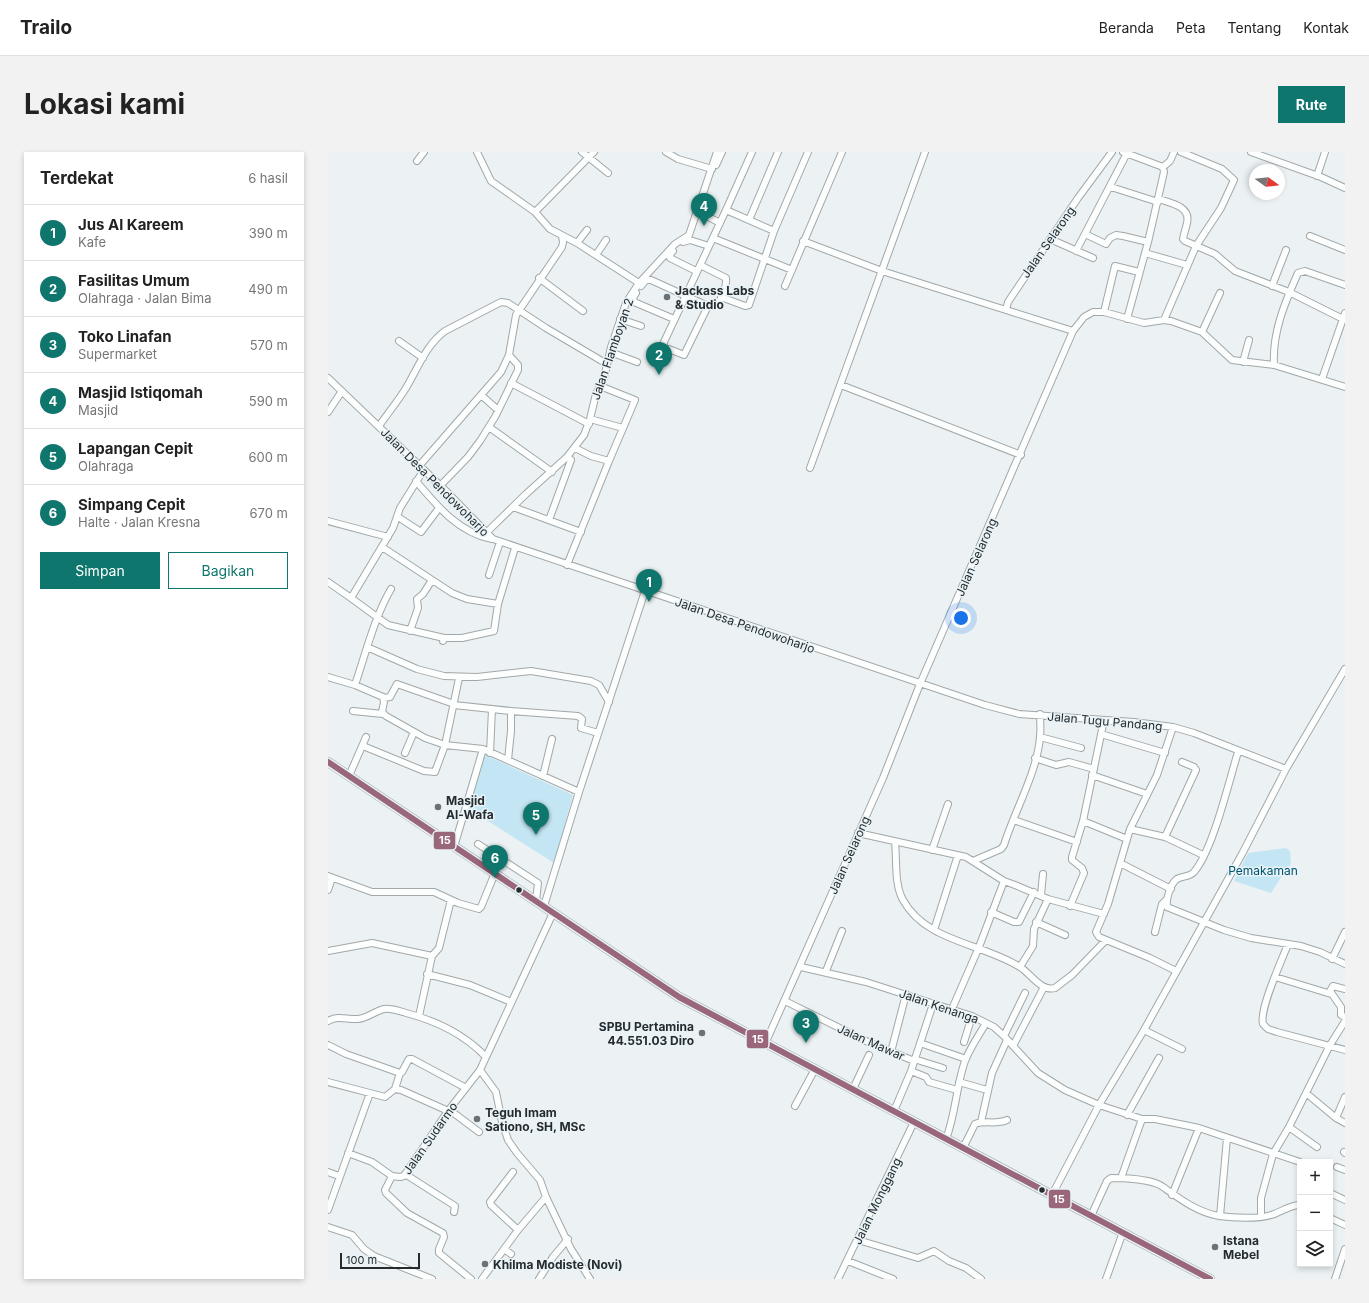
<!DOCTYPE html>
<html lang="id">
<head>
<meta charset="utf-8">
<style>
	:root { --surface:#fff; --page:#f2f2f2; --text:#222; --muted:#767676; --line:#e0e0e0; --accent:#0f766e }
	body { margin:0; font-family:Inter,sans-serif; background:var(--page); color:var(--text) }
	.controls { position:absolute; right:12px; bottom:12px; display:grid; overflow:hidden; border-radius:0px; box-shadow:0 2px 6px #0003 }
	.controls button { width:36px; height:36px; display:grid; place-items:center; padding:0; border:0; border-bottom:1px solid var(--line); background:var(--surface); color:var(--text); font:20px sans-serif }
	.compass { position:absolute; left:921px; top:12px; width:36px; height:36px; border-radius:50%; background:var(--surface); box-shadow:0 2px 6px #0003; rotate:105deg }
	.scale { position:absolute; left:12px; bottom:10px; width:80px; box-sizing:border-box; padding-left:4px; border:2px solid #272b2d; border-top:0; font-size:11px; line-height:14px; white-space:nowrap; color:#272b2d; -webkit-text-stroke:3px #e8f3f8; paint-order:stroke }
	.you { position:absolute; left:633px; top:466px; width:14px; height:14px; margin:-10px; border:3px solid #fff; border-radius:50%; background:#1a73e8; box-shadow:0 0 0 6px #1a73e833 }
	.badge { display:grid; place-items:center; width:26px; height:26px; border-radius:50%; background:var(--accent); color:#fff; font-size:13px; font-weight:700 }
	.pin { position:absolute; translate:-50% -33px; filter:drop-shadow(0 1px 2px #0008) }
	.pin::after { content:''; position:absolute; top:21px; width:14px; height:12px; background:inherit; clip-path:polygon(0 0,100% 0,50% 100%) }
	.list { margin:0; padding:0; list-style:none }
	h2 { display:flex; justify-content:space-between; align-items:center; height:52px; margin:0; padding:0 16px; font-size:17px }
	h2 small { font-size:13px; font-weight:400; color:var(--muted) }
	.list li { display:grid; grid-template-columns:26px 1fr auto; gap:12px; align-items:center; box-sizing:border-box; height:56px; padding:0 16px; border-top:1px solid var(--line) }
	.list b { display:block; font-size:15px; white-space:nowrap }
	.list p { margin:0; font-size:13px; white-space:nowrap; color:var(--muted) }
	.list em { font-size:13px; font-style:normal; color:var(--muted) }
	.actions { display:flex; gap:8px; padding:12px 16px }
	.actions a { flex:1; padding:9px 0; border:1px solid var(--accent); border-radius:0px; text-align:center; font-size:14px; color:var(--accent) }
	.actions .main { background:var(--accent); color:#fff }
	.icon { flex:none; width:22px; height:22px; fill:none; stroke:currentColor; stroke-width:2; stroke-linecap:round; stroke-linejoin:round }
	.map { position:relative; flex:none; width:1017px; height:1127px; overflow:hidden; border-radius:0px }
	header { display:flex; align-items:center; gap:24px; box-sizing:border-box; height:56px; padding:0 20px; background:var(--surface); border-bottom:1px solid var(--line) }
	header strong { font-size:19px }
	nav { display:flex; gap:22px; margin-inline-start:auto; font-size:14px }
	.intro { display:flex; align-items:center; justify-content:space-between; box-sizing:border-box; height:96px; padding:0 24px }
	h1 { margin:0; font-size:28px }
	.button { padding:10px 18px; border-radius:0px; background:var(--accent); color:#fff; font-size:14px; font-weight:700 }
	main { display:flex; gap:24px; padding:0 24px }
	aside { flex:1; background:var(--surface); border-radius:0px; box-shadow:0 2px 6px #0003 }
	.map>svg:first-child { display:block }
	.green { fill:#c4e6f4 }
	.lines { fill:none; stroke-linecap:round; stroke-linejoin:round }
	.minor-casing { stroke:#a2a7a8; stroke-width:8 }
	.major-casing { stroke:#a2a7a8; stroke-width:10 }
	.minor { stroke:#fcfdfd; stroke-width:6 }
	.major { stroke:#fcfdfd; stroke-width:8 }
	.bus-1-casing { stroke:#e8f3f8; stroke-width:9 }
	.bus-1 { stroke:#99667a; stroke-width:6 }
	.poi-dot { fill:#6c7173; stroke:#e8f3f8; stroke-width:1.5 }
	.bus-dot { fill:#272b2d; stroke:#e8f3f8; stroke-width:1.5 }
	.labels { text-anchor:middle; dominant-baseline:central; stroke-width:3; stroke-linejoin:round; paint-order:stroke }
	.street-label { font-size:12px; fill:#272b2d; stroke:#e8f3f8 }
	.poi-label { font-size:12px; font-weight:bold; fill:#272b2d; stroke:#e8f3f8; text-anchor:start }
	.park-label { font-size:12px; fill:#00536c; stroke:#e8f3f8 }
	.line-badge { stroke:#e8f3f8; stroke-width:1.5 }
	.badge-label { font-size:11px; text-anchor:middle; font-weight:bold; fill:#fff }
</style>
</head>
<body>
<header>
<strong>Trailo</strong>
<nav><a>Beranda</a><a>Peta</a><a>Tentang</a><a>Kontak</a></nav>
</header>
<div class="intro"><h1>Lokasi kami</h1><a class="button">Rute</a></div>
<main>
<aside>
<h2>Terdekat<small>6 hasil</small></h2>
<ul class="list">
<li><span class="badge">1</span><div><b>Jus Al Kareem</b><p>Kafe</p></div><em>390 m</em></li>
<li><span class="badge">2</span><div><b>Fasilitas Umum</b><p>Olahraga · Jalan Bima</p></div><em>490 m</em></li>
<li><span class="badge">3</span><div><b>Toko Linafan</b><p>Supermarket</p></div><em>570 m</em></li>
<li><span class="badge">4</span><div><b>Masjid Istiqomah</b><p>Masjid</p></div><em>590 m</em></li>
<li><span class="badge">5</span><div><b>Lapangan Cepit</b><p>Olahraga</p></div><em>600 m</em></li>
<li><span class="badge">6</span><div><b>Simpang Cepit</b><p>Halte · Jalan Kresna</p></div><em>670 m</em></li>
</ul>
<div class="actions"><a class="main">Simpan</a><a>Bagikan</a></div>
</aside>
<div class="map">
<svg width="1017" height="1127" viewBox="0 0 1017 1127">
	<rect width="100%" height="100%" fill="#ecf2f4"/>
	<path class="green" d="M155,602L245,643L226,711L138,655Z
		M958,696L962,699L963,712L960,715V720L956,721L943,741L906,729L920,701Z"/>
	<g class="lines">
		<g class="minor-casing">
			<path id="minor" d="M149,0L163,29L207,60
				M254,0L280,21
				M266,0L207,60L222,77L249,91L311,131
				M338,0L350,7L384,17
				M795,0L835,15
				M923,0L993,25L1017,36
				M89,9L96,0
				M388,13L394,0
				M835,15L842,9L846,0
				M989,24L997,0
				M783,35L830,50
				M831,47C842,51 863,54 859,71C858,76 856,81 855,87L857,89L887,102L907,119L961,140L1015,167
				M373,54V61L392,71
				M398,58L446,79
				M421,68L450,0
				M757,82L778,92L782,86L788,83L795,84L820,90
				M982,84L1017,98
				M385,86L464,118
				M722,87L765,106
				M475,89L554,119L678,158
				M355,90L362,88L381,94
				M249,91L259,78
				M345,99L341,104L342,106L368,119
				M748,99L799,1
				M817,101L859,113
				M268,103L278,88
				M211,126L255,159
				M313,134L318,128H323L380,154L388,153C394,148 399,133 398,126L372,113
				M457,134L514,0
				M944,134L958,98
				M308,141L305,146L306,150L346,167
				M393,145L417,154L421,153L446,79L480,0
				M380,154L356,203L336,195V190L398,58L424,0
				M776,160L787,114L811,120
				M292,167L313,174
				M799,167L820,90L836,20L835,15
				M836,168L868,94L893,56L906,28L894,17L853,0
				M745,179L756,165L765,160H776L816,171L836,168L843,169L874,180L904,208L946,213L1017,235
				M874,180L892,141
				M71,189L95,206
				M282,200L309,210
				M915,210L921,188
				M946,213C944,181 957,150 970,121L977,119L1017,133
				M0,226L120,341L165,387L657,553L691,562L806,570L845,575L866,581L958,617
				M994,227L1017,161
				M183,231L261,272
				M513,233L693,303
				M272,234L307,248L281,309
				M153,243L170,258
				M0,260L14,239
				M262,267L295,276
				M51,274C60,261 70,249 78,236C90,216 98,193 117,179L173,150L180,151L218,176L279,212
				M161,275L224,320
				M91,314L173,220L181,203L188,163L234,95L235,90L234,84
				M482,316L597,0
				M95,319L72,356L65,376L23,446L60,473L116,486
				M88,329C109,354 131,381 164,387
				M112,334L140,305L152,289L167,265L190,218V213L181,203
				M185,355L253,380
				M70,365L93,380L111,356
				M221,368L243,308L239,305
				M0,369L60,385
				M158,381L198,342L239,305L256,283L262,267L268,242L276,226L283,195L298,151L311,131L347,92L361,83L389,0
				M54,395L124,441L139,447L170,452
				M239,413L281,309L263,304L247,296
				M161,423L172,390
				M0,430L23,446
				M82,479L90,456L89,447L95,442L104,428
				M115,489L116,486H134L166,479L170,452L187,396
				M39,495L89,517L116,524L149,525L203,519L263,529L271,533L281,550
				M0,525L27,533L55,545L56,550L54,560L58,564L97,586L117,593L155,597L251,640
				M27,533C37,503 47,464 63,437
				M56,546L62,545L69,532L126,552
				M126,553L183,559V579L180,608
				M25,559L55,562
				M183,559L250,564L254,567L253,576L270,581
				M845,575L829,623L802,677L780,752L768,780L771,785L822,806L848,819
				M773,582L837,601
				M712,585L753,596
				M35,594L96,619L107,620L117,593L131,526
				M910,600C901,629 885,698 866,720C862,725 854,724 849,727C842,732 838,747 839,755L896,778L923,786L973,794L992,800L1017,812
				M77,601L86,580
				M162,601L164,557
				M707,606L728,613L741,610L766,617
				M764,623L819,642
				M21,624L38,585
				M215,624L224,587
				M686,668L749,690
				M755,669L799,687
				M802,677L837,685L875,703
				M530,681L638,705L676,729L687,733L720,747L776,762
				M837,685L868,618L866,615L854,610
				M567,690C569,708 566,732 575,748C598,790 654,791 692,815C702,821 713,840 727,836L744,823L778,788
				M150,692L210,731L208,749
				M126,695L155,597
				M604,698L620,652
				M645,709L673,697L676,693C686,660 710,619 712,584C713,577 712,570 712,562
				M792,711L843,737
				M0,724L44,740H106L130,751L151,757L153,755L167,721
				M0,738L4,726
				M713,743L715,722
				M216,754L251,640L317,439
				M742,754L756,721L754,716L744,708V705L755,669L776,568
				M663,760L686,770H691L706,740
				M708,770L737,783
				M606,778L630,703
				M827,780L834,752L839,747
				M960,792C954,808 931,857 935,872L940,877L949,880L1017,898
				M0,799L44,791L104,804
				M104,804L111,796L123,748
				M1004,807L1017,780
				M473,815L538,830L644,864L666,875L676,884L710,921L737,938L771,953L814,967H827L871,976L972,1010
				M692,815L705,794L706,777L720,747
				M498,819L514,779
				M99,822L142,833L183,850
				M947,825L1003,842
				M1017,837L1005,834L1002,839L1013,855V863L1017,865
				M457,849L538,889L586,909
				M624,857L651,795L676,729
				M91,864L104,804
				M0,869C11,863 19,868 30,867C40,866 47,859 56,857C63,856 71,859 78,861C109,869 136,882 158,905
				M816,878L854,897
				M676,884L697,841
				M636,890L644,864
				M592,891L638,907
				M437,892L555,626L592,532L745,179L678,158L680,150L750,46L784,0
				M0,893L18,902L72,921L74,920L81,907H84L138,936
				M685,894L716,835
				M563,900L578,842
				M586,907L615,916
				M152,918L168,940L174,970L180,988L189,1001L212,1028L218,1045L243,1097L262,1127
				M583,919L598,925L601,930L629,938
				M0,930L57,945L67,937L73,938L127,962L151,980
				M631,930L659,938
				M67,937L72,921
				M525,937L541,903
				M978,941L1008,966L1017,971
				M467,954L487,917
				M566,959L583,919L605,852
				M799,963L831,906
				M1008,966L1017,945
				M653,970L664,921L679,888
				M961,975L989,995
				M618,987C628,961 628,934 637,909C642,896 651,883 658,871
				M635,996L647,972C657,968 668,973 679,968
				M1016,1000L1017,1001
				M20,1001L44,1010L64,1024L72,1025L76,1024L120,959L152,918L225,761
				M1009,1015L1017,1018
				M0,1020L11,1024
				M185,1020L162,1050L163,1053L190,1078
				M77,1022L127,1054L126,1060
				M64,1024L57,1038L58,1041L79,1061L115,1081L116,1085L111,1097V1101L143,1127
				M793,1026L814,967
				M1002,1041L1017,1048
				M724,1043L771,953L816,878L914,702L958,617L1017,517
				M844,1043L871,976
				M0,1058L42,941
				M763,1064L779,1029L783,1026C795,1026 825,1027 835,1035C852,1047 869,1060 891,1064C905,1066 930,1067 943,1063C953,1060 962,1053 972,1053
				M892,1064L899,986
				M933,1065V1046L945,1002L961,975L1002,893L1017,869
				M1002,1066L1017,1073
				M0,1075L24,1083L36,1097L46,1104L104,1127
				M530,1088L590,1106L606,1099L621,1109L638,1116L653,1127
				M176,1097L183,1102
				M520,1109L565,1127
				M154,1127L190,1078L218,1045
				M211,1127L225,1105L240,1087
				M510,1127L586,970
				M778,1127L795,1080
				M1007,1127L1017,1097"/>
		</g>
		<g class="major-casing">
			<path id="major" d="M0,610L351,845L882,1127"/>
		</g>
		<use href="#minor" class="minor"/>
		<use href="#major" class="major"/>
		<g class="bus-1-casing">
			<path id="bus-1" d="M0,610L351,845L882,1127"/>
		</g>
		<use href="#bus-1" class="bus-1"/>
	</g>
	<g class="poi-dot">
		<circle cx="339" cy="145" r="4"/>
		<circle cx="110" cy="655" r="4"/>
		<circle cx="374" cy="881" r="4"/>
		<circle cx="149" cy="967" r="4"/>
		<circle cx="887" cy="1095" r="4"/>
		<circle cx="157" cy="1112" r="4"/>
	</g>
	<g class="bus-dot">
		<circle cx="191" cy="738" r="3.5"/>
		<circle cx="714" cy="1038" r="3.5"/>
	</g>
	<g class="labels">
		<g class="street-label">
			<text transform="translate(720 90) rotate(-55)">Jalan Selarong</text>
			<text transform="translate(284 197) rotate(-71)">Jalan Flamboyan 2</text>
			<text transform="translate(107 330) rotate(45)">Jalan Desa Pendowoharjo</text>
			<text transform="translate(648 405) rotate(-66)">Jalan Selarong</text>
			<text transform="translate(417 473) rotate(19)">Jalan Desa Pendowoharjo</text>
			<text transform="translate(777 569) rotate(5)">Jalan Tugu Pandang</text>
			<text transform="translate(521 703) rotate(-66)">Jalan Selarong</text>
			<text transform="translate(611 854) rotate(19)">Jalan Kenanga</text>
			<text transform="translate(543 890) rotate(24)">Jalan Mawar</text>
			<text transform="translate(102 986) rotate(-55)">Jalan Sudarmo</text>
			<text transform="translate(549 1049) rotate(-64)">Jalan Monggang</text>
		</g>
		<g class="poi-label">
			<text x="347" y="138">Jackass Labs<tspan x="347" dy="14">&amp; Studio</tspan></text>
			<text x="118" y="648">Masjid<tspan x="118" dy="14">Al-Wafa</tspan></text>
			<text x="366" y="874" text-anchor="end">SPBU Pertamina<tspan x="366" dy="14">44.551.03 Diro</tspan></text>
			<text x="157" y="960">Teguh Imam<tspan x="157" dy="14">Sationo, SH, MSc</tspan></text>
			<text x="895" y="1088">Istana<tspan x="895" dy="14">Mebel</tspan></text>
			<text x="165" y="1112">Khilma Modiste (Novi)</text>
		</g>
		<g class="park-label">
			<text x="935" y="718">Pemakaman</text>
		</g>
	</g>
	<g class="line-badge">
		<rect x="105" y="679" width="23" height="19" rx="4" fill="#99667a"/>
		<rect x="418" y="877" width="23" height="20" rx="4" fill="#99667a"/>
		<rect x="720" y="1037" width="23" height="20" rx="4" fill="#99667a"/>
	</g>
	<g class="badge-label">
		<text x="117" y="692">15</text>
		<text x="430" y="891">15</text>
		<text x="731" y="1051">15</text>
	</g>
</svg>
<div class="controls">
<button>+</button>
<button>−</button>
<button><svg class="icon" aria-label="layers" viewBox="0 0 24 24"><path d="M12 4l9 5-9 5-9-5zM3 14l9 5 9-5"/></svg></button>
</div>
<svg class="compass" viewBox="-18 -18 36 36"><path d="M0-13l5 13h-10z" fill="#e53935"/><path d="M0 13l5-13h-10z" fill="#767676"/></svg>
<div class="scale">100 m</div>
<div class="you"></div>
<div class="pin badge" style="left:321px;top:450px">1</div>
<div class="pin badge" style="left:331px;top:223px">2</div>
<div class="pin badge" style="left:478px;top:891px">3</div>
<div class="pin badge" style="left:376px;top:74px">4</div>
<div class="pin badge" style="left:208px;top:683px">5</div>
<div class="pin badge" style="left:167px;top:726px">6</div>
</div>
</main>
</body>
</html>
